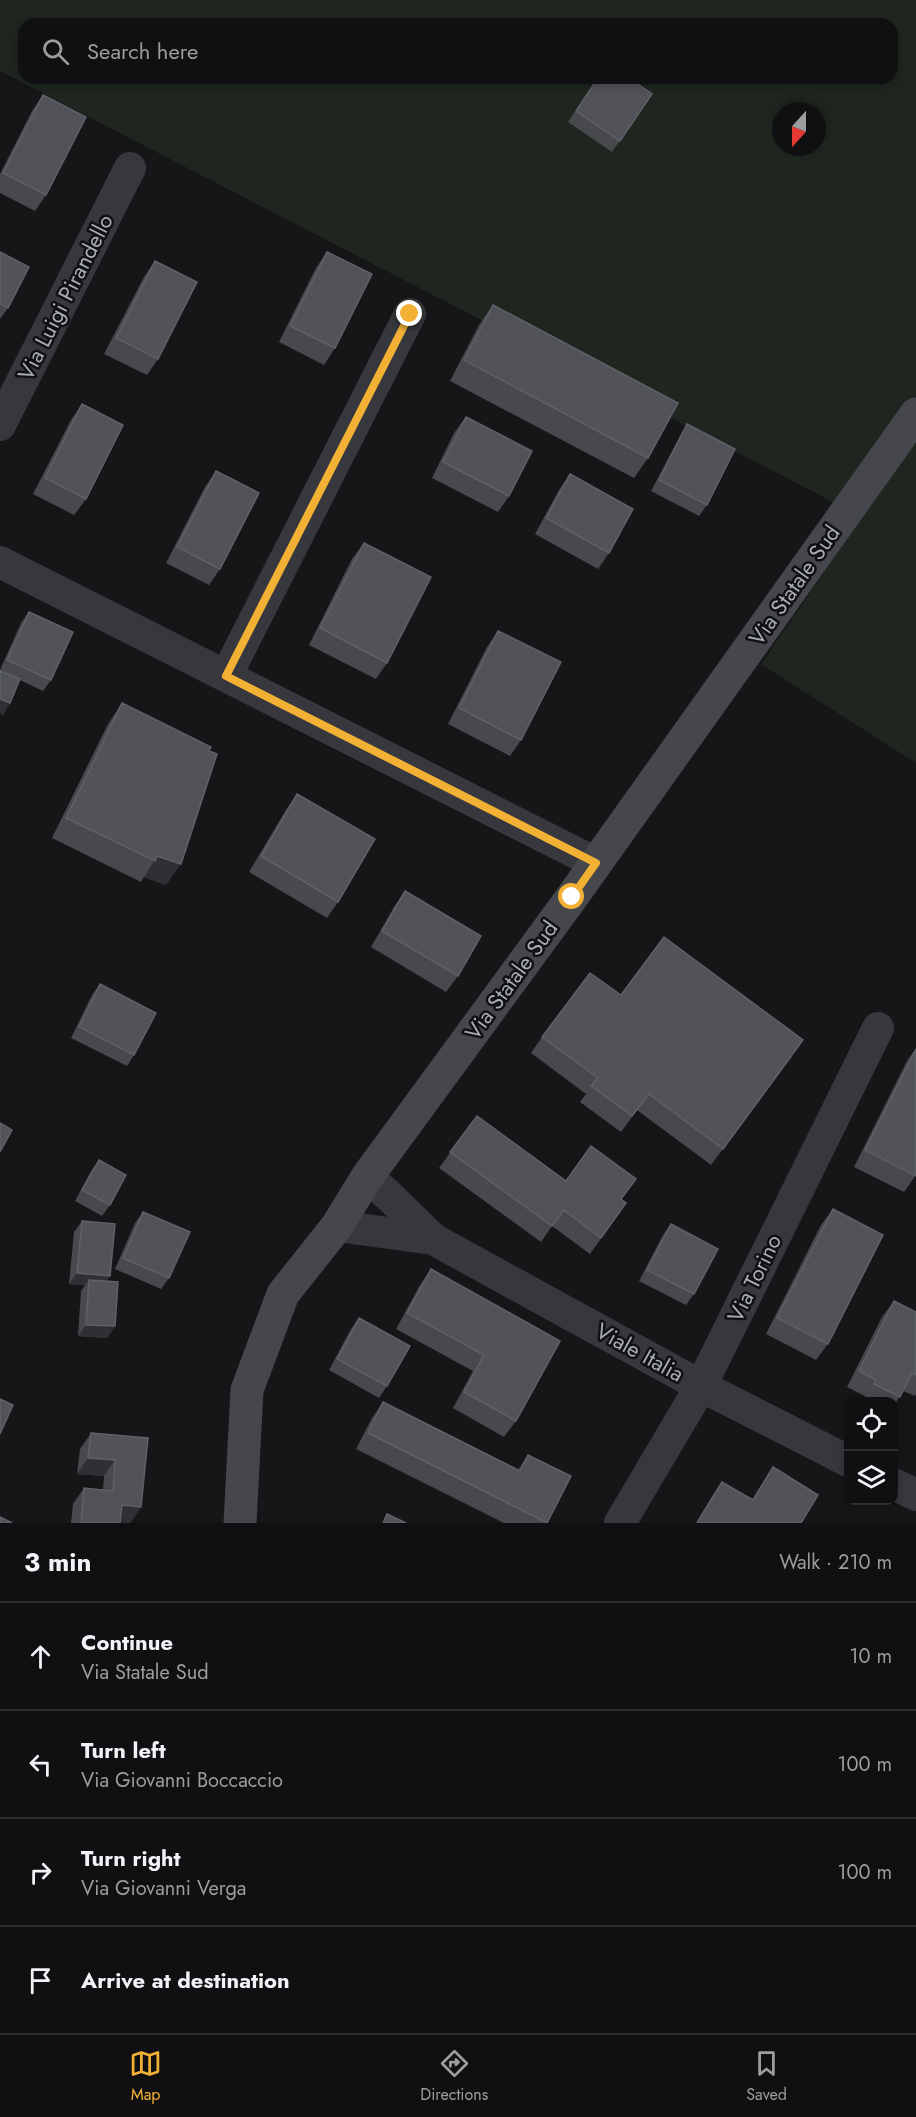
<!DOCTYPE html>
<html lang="en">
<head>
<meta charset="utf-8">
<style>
	:root { --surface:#101012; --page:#19191b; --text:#f1f3f6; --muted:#9c9d9f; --line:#303032; --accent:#f2b134 }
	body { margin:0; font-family:Jost,sans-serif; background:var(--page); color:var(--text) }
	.controls { position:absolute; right:18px; bottom:18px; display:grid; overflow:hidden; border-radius:12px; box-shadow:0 3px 9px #0003 }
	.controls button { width:54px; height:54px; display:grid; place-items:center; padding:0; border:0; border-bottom:2px solid var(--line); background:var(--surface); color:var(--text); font:30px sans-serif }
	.compass { position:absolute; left:772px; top:102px; width:54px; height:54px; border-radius:50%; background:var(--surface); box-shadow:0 3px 9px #0003; rotate:201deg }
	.stop { position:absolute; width:18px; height:18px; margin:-14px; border:4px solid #f2b134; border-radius:50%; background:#fff }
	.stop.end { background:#f2b134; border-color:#fff; box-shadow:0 2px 6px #0008 }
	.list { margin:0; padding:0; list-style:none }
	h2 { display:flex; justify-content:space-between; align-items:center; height:78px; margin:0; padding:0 24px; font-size:26px }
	h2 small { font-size:20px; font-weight:400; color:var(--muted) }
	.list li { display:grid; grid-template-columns:39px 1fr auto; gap:18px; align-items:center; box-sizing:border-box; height:108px; padding:0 24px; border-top:2px solid var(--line) }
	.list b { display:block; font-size:22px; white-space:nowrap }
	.list p { margin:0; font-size:20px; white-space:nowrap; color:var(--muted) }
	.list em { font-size:20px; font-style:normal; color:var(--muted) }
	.icon { flex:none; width:33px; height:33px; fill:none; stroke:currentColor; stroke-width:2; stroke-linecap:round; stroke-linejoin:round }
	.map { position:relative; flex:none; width:916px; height:1523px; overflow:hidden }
	.search { position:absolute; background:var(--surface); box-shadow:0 3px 9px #0003; left:18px; right:18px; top:18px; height:66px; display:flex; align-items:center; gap:15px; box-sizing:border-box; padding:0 21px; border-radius:18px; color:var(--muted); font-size:22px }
	.sheet { height:510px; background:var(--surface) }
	nav { display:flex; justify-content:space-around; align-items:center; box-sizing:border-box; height:84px; border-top:2px solid var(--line); background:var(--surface); font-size:16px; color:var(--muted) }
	nav a { display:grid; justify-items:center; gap:3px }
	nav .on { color:var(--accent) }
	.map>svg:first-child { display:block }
	.green { fill:#1e261f; fill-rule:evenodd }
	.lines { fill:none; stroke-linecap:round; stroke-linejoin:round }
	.minor { stroke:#37383d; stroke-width:32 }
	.secondary { stroke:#45474d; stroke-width:33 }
	.wall { fill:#47494d }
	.shaded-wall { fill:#2f3033 }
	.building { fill:#525359; stroke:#5f6168; stroke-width:1.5 }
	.route { stroke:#f2b134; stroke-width:8 }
	.labels { text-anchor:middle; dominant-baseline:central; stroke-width:5; stroke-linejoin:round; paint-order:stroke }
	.street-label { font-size:22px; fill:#a8adb8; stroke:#111113 }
</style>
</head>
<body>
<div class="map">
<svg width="916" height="1523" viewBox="0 0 916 1523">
	<rect width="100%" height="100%" fill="#161618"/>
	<path class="green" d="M0,0H916V763L761,664L862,517L0,71ZM24,24H892V78H24ZM781,111H817V147H781Z"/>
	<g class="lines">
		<path class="minor" d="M0,425L130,168
			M0,562L596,863
			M226,676L410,314
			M367,1177L387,1194L433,1239L701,1386L848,1461
			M337,1226L433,1239
			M894,1484L916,1495
			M620,1523L701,1386L878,1028"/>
		<path class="secondary" d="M240,1523L247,1390L283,1294L337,1226L367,1177L572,897L916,414"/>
	</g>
	<path class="wall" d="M598,78L652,94L612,152L568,122Z
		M43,95L46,195L35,211L0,193V174L32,111Z
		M0,252L8,308L0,319Z
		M327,252L335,348L324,365L279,342L316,268Z
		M155,261L158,359L147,375L104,354L144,277Z
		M493,305L648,458L634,478L450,381L479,325Z
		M82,404L86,499L74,515L33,494L71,420Z
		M466,417L509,496L498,512L432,478L454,433Z
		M687,424L707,505L699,516L651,491L680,436Z
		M216,471L220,569L209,585L166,563L205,487Z
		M570,474L609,553L598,569L535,534L559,490Z
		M364,543L387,663L376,679L309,645L352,559Z
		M29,612L51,680L43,691L20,680L3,715L0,713V670L21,623Z
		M498,631L521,740L510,756L448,724L487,647Z
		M122,703L209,751L166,885L144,877L141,882L52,838L108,724Z
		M297,794L338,902L327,918L249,872L286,810Z
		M405,891L458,976L446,992L371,947L394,907Z
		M100,984L134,1055L127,1066L71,1038L92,995Z
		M621,995L792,1056L711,1165L637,1110L621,1132L580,1102L586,1094L531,1053L542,1037Z
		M916,1048V1175L904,1192L854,1167L907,1061Z
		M477,1116L566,1181L622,1200L626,1203L590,1254L552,1226L541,1242L439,1168Z
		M99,1160L110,1205L102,1216L75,1201L91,1171Z
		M833,1209L828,1344L816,1360L766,1334L821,1225Z
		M143,1212L169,1278L161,1289L115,1269L135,1223Z
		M82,1221L106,1281L115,1326L107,1338L78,1336L81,1291L85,1285L69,1284L74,1232Z
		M671,1224L694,1294L686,1305L639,1281L663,1235Z
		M431,1269L560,1341L516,1421L504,1437L453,1408L473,1371L396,1329L420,1285Z
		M894,1301L916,1312V1394L915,1396L903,1391L894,1406V1401H865L863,1400L865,1396L847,1387L882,1317Z
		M359,1318L387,1386L379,1398L329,1370L351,1329Z
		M383,1402L518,1470L528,1455L547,1523H504L356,1449L372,1418Z
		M91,1433L148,1438L141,1507L130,1523L120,1522V1523H71L73,1504L84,1488L103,1490L104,1476L77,1474L80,1449Z
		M773,1467L801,1523H696L711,1498L722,1482L752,1500Z"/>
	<path class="shaded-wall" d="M0,699L10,703L3,715L0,713Z
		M157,856L181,864L166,885L144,877Z
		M77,1273L110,1276L102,1287L89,1280L85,1285L69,1284Z
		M86,1325L115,1326L107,1338L78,1336Z
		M88,1458L115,1460L104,1476L77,1474Z
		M122,1505L141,1507L130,1523L111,1521Z"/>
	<path class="building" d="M598,78H629L652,94L620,141L576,111Z
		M43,95L86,117L46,195L3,173Z
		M0,252L29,267L8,308L0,304Z
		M327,252L372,274L335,348L290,326Z
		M155,261L197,282L158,359L116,338Z
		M493,305L678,403L648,458L464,360Z
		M82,404L123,425L86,499L45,478Z
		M466,417L532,451L509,496L443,462Z
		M687,424L735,449L707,505L659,480Z
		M216,471L259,493L220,569L177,547Z
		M570,474L633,509L609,553L546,518Z
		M364,543L431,577L387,663L320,628Z
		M29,612L73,632L51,680L7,660Z
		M498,631L561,662L521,740L459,708Z
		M0,671L20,679L10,703L0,699Z
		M122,703L211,747L209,751L217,754L181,864L157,856L155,861L66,818Z
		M297,794L375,839L338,902L261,856Z
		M405,891L481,936L458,976L382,931Z
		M664,937L803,1040L723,1149L649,1094L632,1116L591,1086L598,1078L542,1037L590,973L621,995Z
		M100,984L156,1013L134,1055L79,1027Z
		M916,1049V1176L865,1150Z
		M477,1116L566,1181L591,1146L636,1179L621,1199L626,1203L601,1238L564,1210L552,1226L450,1152Z
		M0,1123L12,1130L0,1152Z
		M99,1160L126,1175L110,1205L82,1190Z
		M833,1209L883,1235L828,1344L777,1318Z
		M143,1212L190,1232L169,1278L123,1258Z
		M82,1221L115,1224L110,1276L77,1273Z
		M671,1224L718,1249L694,1294L647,1270Z
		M431,1269L560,1341L516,1421L464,1392L484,1355L407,1313Z
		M89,1280L118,1282L115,1326L86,1325Z
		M894,1301L916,1312V1375L912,1373L900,1397L874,1384L876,1380L859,1371Z
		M359,1318L410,1346L387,1386L337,1359Z
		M0,1399L13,1405L0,1434Z
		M383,1402L520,1471L528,1455L571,1476L547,1523L368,1433Z
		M91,1433L148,1438L141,1507L122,1505L120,1523H81L84,1488L113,1491L115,1460L88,1458Z
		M773,1467L818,1495L801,1523H697L722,1482L753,1500Z
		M387,1514L406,1523H383Z
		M0,1517L12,1523H0Z"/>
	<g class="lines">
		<path class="route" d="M410,314L226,676L596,863L572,897"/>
	</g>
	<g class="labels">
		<g class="street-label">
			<text transform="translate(65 297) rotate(-63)">Via Luigi Pirandello</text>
			<text transform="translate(794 585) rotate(-55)">Via Statale Sud</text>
			<text transform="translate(511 980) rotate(-54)">Via Statale Sud</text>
			<text transform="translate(754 1278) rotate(-64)">Via Torino</text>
			<text transform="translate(640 1352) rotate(29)">Viale Italia</text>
		</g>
	</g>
</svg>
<div class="controls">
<button><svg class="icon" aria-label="locate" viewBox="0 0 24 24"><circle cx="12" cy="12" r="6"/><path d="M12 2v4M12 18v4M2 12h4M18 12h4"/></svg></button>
<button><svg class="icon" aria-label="layers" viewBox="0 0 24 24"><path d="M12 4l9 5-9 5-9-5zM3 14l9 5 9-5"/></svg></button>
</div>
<svg class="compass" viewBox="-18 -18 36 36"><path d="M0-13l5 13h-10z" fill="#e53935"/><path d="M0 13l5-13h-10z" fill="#9c9d9f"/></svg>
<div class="stop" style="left:572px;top:897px"></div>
<div class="stop end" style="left:410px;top:314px"></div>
<div class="search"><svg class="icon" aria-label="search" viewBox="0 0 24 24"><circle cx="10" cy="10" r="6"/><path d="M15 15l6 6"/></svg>Search here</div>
</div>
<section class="sheet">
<h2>3 min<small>Walk · 210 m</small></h2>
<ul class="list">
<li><svg class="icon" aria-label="ahead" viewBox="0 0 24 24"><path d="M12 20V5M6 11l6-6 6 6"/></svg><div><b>Continue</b><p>Via Statale Sud</p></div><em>10 m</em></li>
<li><svg class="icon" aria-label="left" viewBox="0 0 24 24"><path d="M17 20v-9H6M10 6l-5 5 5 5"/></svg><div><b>Turn left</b><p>Via Giovanni Boccaccio</p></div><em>100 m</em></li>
<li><svg class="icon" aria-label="right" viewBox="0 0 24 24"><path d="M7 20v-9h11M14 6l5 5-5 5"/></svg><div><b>Turn right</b><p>Via Giovanni Verga</p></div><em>100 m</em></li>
<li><svg class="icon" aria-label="arrive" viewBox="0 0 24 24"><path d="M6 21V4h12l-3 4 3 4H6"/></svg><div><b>Arrive at destination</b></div></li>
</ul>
</section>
<nav>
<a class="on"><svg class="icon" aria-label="map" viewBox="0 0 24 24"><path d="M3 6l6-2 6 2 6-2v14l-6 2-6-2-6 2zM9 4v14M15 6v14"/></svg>Map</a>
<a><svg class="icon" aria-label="directions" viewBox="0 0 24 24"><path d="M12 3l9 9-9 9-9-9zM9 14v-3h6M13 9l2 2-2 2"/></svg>Directions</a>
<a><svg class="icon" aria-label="saved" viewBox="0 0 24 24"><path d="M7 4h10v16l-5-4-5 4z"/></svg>Saved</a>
</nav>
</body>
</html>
